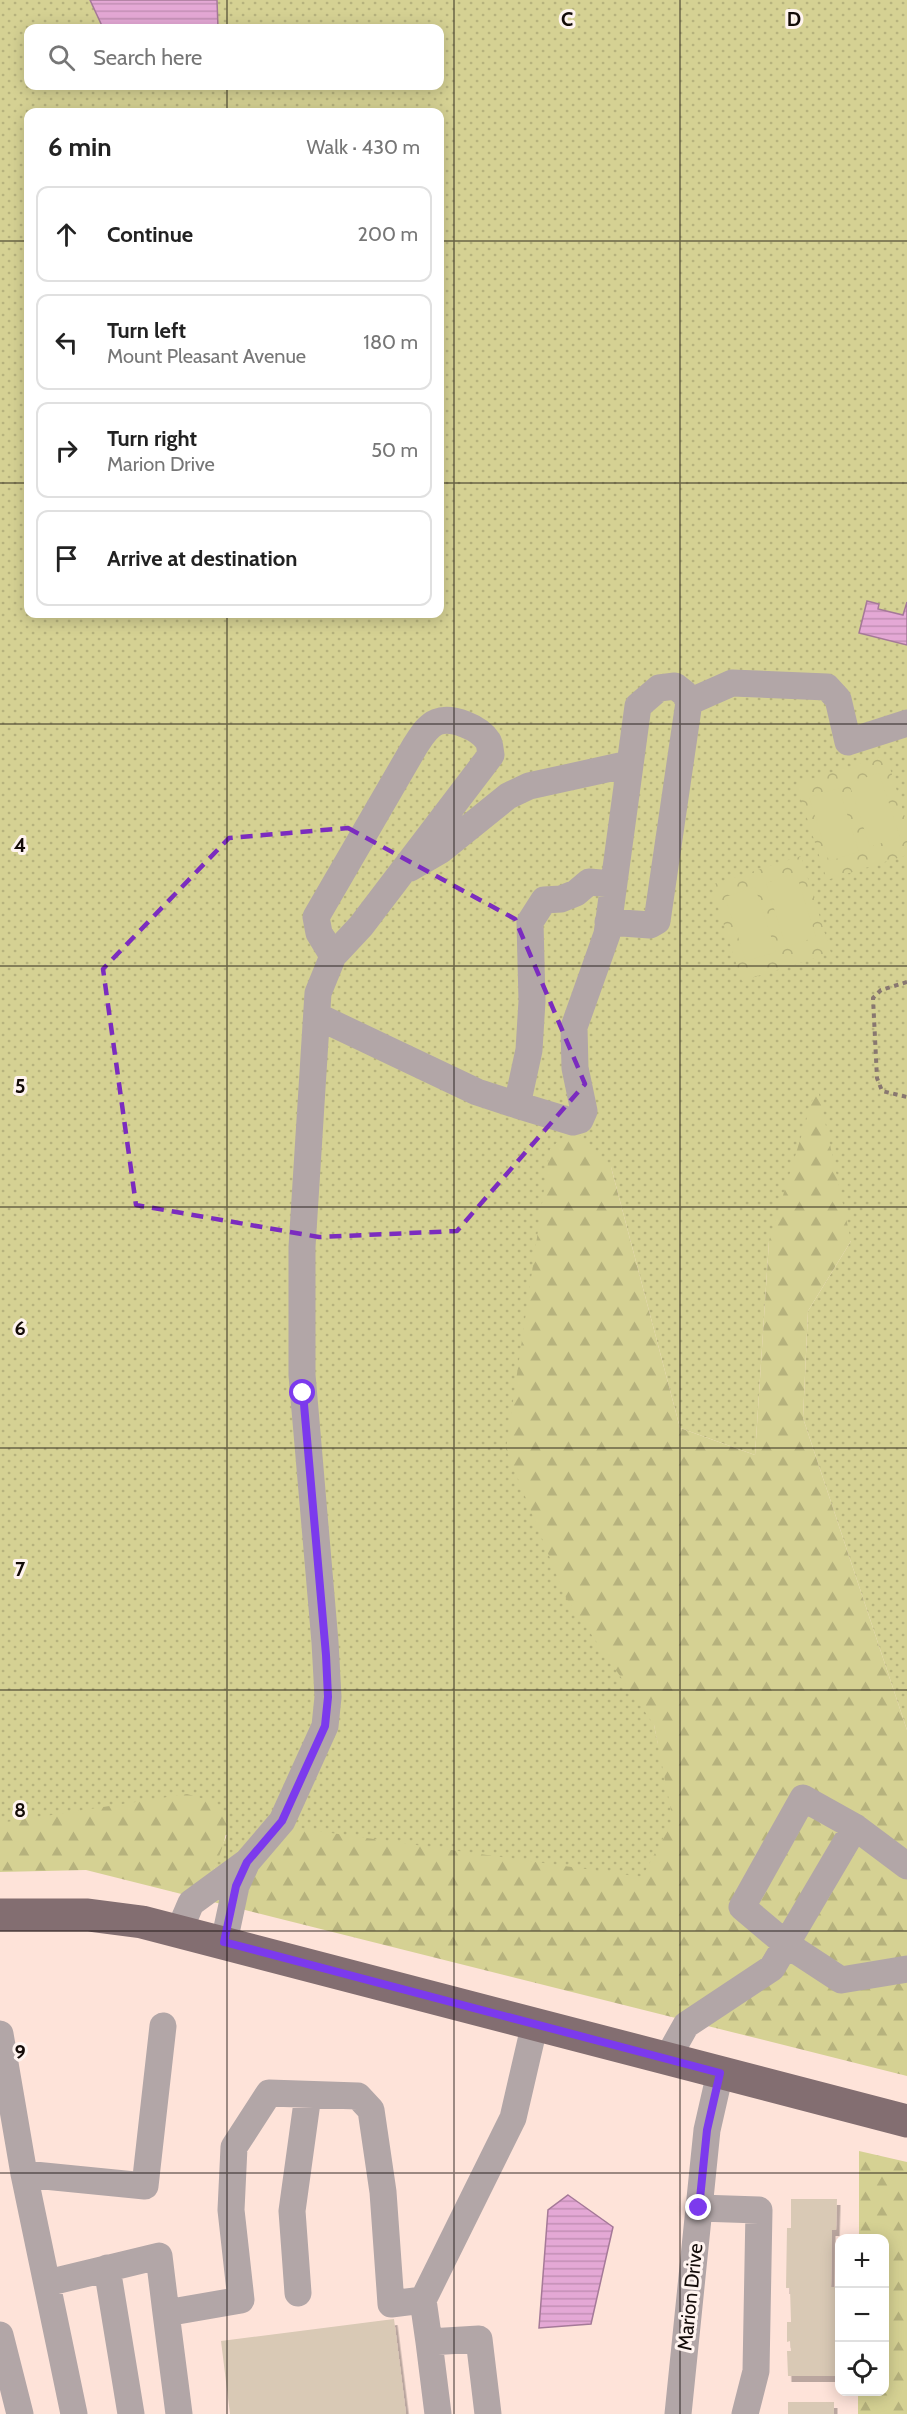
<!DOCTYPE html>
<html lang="en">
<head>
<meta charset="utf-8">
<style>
	:root { --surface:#fff; --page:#f6f6f6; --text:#222; --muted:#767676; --line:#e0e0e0 }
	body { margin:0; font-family:Cabin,sans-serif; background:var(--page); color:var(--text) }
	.controls { position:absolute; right:18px; bottom:18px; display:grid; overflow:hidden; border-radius:12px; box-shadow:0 3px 15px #0003 }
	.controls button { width:54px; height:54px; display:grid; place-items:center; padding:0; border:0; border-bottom:2px solid var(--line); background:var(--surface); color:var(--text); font:30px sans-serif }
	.stop { position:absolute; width:18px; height:18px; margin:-14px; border:4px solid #7c3aed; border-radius:50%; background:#fff }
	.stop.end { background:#7c3aed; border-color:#fff; box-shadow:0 2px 6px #0008 }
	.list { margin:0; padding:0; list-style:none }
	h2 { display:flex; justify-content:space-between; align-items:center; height:78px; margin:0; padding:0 24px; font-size:26px }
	h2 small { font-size:20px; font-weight:400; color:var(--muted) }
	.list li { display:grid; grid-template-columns:39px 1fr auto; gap:18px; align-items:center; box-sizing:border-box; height:96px; margin:0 12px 12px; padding:0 12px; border:2px solid var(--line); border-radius:12px }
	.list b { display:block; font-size:22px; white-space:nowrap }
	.list p { margin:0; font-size:20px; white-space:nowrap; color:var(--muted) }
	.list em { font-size:20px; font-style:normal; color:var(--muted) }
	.icon { flex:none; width:33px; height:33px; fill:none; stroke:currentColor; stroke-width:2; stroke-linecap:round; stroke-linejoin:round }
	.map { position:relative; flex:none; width:907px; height:2414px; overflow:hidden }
	.search { position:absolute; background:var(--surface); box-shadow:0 3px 15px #0003; left:24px; top:24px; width:420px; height:66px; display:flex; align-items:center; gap:15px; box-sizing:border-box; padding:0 21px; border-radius:12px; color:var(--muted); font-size:22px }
	.panel { position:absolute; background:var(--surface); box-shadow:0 3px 15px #0003; left:24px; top:108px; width:420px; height:510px; border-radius:12px }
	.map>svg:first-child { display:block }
	.grass { fill:url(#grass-dots); fill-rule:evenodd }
	.forest { fill:url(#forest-firs) }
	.park { fill:url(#park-crowns) }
	.pitch { fill:#d5d193 }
	.water { fill:url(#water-rules); stroke:#a57998; stroke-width:1.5 }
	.building { fill:#d9c9b5; filter:url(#shadow) }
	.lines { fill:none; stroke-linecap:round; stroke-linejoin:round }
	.path { stroke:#887770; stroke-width:4; stroke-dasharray:4.5 4.5; stroke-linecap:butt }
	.minor { stroke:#b2a6a7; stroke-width:27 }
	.major { stroke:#836e71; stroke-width:33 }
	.route { stroke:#7c3aed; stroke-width:8 }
	.marked { fill:none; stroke:#7b2cbf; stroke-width:4.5; stroke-dasharray:12 8; stroke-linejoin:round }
	.grid { fill:none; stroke:#130b08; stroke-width:1.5; stroke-opacity:0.55 }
	.labels { text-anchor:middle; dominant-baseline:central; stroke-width:6; stroke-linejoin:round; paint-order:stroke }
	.street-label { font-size:20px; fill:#130b08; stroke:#fff4f0 }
	.grid-label { font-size:20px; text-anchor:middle; font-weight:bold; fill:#130b08; stroke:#fff4f0; stroke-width:6; stroke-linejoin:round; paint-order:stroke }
</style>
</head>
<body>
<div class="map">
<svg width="907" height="2414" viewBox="0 0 907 2414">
	<defs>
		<pattern id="grass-dots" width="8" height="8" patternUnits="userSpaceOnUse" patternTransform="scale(1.5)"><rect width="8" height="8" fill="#d5d193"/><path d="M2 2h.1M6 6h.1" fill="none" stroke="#b6b27d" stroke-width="1.8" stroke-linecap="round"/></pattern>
		<pattern id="forest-firs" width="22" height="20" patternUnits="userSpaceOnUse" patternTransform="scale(1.5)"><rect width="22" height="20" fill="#d5d193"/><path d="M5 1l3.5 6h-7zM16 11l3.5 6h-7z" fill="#b6b27d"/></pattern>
		<pattern id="park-crowns" width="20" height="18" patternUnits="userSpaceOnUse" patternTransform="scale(1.5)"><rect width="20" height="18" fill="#d5d193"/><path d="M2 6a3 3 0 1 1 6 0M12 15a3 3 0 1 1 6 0" fill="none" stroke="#b6b27d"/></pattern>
		<pattern id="water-rules" width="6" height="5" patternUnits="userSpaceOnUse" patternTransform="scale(1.5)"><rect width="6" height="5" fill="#e4a8d5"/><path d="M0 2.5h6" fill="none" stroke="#c38fb5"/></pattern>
		<filter id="shadow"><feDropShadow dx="3.5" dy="6" stdDeviation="0" flood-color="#0004"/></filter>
	</defs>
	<rect width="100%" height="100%" fill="#fee3d9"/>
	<path class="grass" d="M0,0H907V1730L803,1418L808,1311L851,1241H769L755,1455L680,1428L611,1167L654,1725L658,1744L690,1779L663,1886L213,1875L217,1857L227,1835L0,1843ZM28,28H440V86H28ZM28,112H440V614H28Z"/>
	<path class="forest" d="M817,1085L851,1241L808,1311L803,1418L907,1730V2076L86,1870L0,1872V1823L187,1794C196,1797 207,1799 215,1804C240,1819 218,1854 213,1874L271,1822L310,1830L642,1877L673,1820L654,1725L566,1598L506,1449L550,1149L573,1128L611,1167L680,1428L755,1455L769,1241Z
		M859,2151L907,2162V2414H858V2392H884V2238H859Z"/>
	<path class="park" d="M886,755L907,824V855L827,880L796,784Z
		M801,856L831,953L742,981L711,885Z"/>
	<path class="pitch" d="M879,773L900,837L870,847L849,783Z
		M839,788L859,852L829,861L809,797Z
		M796,873L816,937L786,947L766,883Z
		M755,887L776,952L746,961L725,897Z"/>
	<path class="water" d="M90,0H217L218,28H103Z
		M867,601L879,604L878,609L903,615L907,602V645L859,633Z
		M568,2195L613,2227L591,2324L539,2328L548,2210Z"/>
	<path class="building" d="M791,2199H837L836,2230H832L831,2287H836L835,2376H788L787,2351H791L790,2341L787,2342V2322H791L790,2288H786L787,2228H791Z
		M394,2319L406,2414H230L221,2341Z
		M788,2402H834V2414H788Z"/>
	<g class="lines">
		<path class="path" d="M907,982L881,990L873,998L877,1078L882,1091L907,1097"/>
		<path class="minor" d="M689,702L732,683L827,687L838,699L848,742L907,723
			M410,868L441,850L508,796L529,786L629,764
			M317,1016L477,1092L517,1105L529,1050L532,1001L530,922L544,900L561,899L576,893L589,882L612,884
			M517,1105L573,1122L580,1120L584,1111L575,1068L574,1027L607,934L638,706L659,688L675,686L684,693L689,702L657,921L650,925L608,922
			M907,1866L855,1827L803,1798L742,1907L786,1944L841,1980L907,1969
			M179,1931L191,1903L247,1862L282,1821L325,1726L328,1697L325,1642L302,1375V1247L318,993L333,956L361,926L491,755C490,750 490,744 488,741C480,728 452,716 437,722C427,726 421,737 415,746L316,917L319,933L333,956
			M224,1942L236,1886L247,1862
			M0,2034L24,2174L74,2414
			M667,2059L686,2025L772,1968L855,1827
			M24,2174L145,2186L163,2026
			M699,2208L759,2210L756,2371L745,2414
			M107,2268L131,2414
			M47,2283L159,2256L166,2313
			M298,2293L292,2211L308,2095
			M0,2335L20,2414
			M429,2342L438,2414
			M179,2414L166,2313L241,2300L231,2210L234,2147L269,2093L358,2096L371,2110L383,2192L391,2304L423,2300
			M488,2414L479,2339L429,2342L423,2300L513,2118L535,2023
			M678,2414L707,2130L720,2073"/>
		<path class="major" d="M0,1915H88L142,1922L907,2121"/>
	</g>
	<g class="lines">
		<path class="route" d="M303,1393L326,1655L328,1697L325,1726L282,1821L247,1862L236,1886L224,1942L720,2073L707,2130L699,2208"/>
	</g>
	<path class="marked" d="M348,828L515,919L585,1084L457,1231L319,1237L136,1205L103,969L229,838Z"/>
	<path class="grid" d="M227,0V28M454,0V2414M680,0V2414M227,86V112M0,241H28M440,241H907M0,483H28M440,483H907M227,614V2414M0,724H907M0,966H907M0,1207H907M0,1448H907M0,1690H907M0,1931H907M0,2173H907"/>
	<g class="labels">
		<g class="street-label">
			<text transform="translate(690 2297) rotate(-84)">Marion Drive</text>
		</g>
	</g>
	<g class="grid-label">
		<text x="567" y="26">C</text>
		<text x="794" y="26">D</text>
		<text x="20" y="852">4</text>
		<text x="20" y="1093">5</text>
		<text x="20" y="1335">6</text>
		<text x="20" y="1576">7</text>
		<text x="20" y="1817">8</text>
		<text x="20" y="2059">9</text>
	</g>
</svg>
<div class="controls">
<button>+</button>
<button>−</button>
<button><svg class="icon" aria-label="locate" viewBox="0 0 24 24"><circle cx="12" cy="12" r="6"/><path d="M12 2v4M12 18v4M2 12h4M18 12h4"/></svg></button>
</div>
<div class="stop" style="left:303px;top:1393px"></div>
<div class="stop end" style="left:699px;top:2208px"></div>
<div class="search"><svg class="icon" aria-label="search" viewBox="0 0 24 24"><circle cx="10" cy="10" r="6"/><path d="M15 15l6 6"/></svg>Search here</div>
<section class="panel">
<h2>6 min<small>Walk · 430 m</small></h2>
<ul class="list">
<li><svg class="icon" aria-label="ahead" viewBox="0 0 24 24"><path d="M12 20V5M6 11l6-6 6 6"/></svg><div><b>Continue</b></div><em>200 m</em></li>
<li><svg class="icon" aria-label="left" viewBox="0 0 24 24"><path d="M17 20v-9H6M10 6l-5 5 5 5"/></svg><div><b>Turn left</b><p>Mount Pleasant Avenue</p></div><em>180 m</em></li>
<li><svg class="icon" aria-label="right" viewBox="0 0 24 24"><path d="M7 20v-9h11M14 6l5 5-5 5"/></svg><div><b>Turn right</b><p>Marion Drive</p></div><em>50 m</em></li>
<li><svg class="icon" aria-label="arrive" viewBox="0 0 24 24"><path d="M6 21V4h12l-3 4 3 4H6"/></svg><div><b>Arrive at destination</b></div></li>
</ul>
</section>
</div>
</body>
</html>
